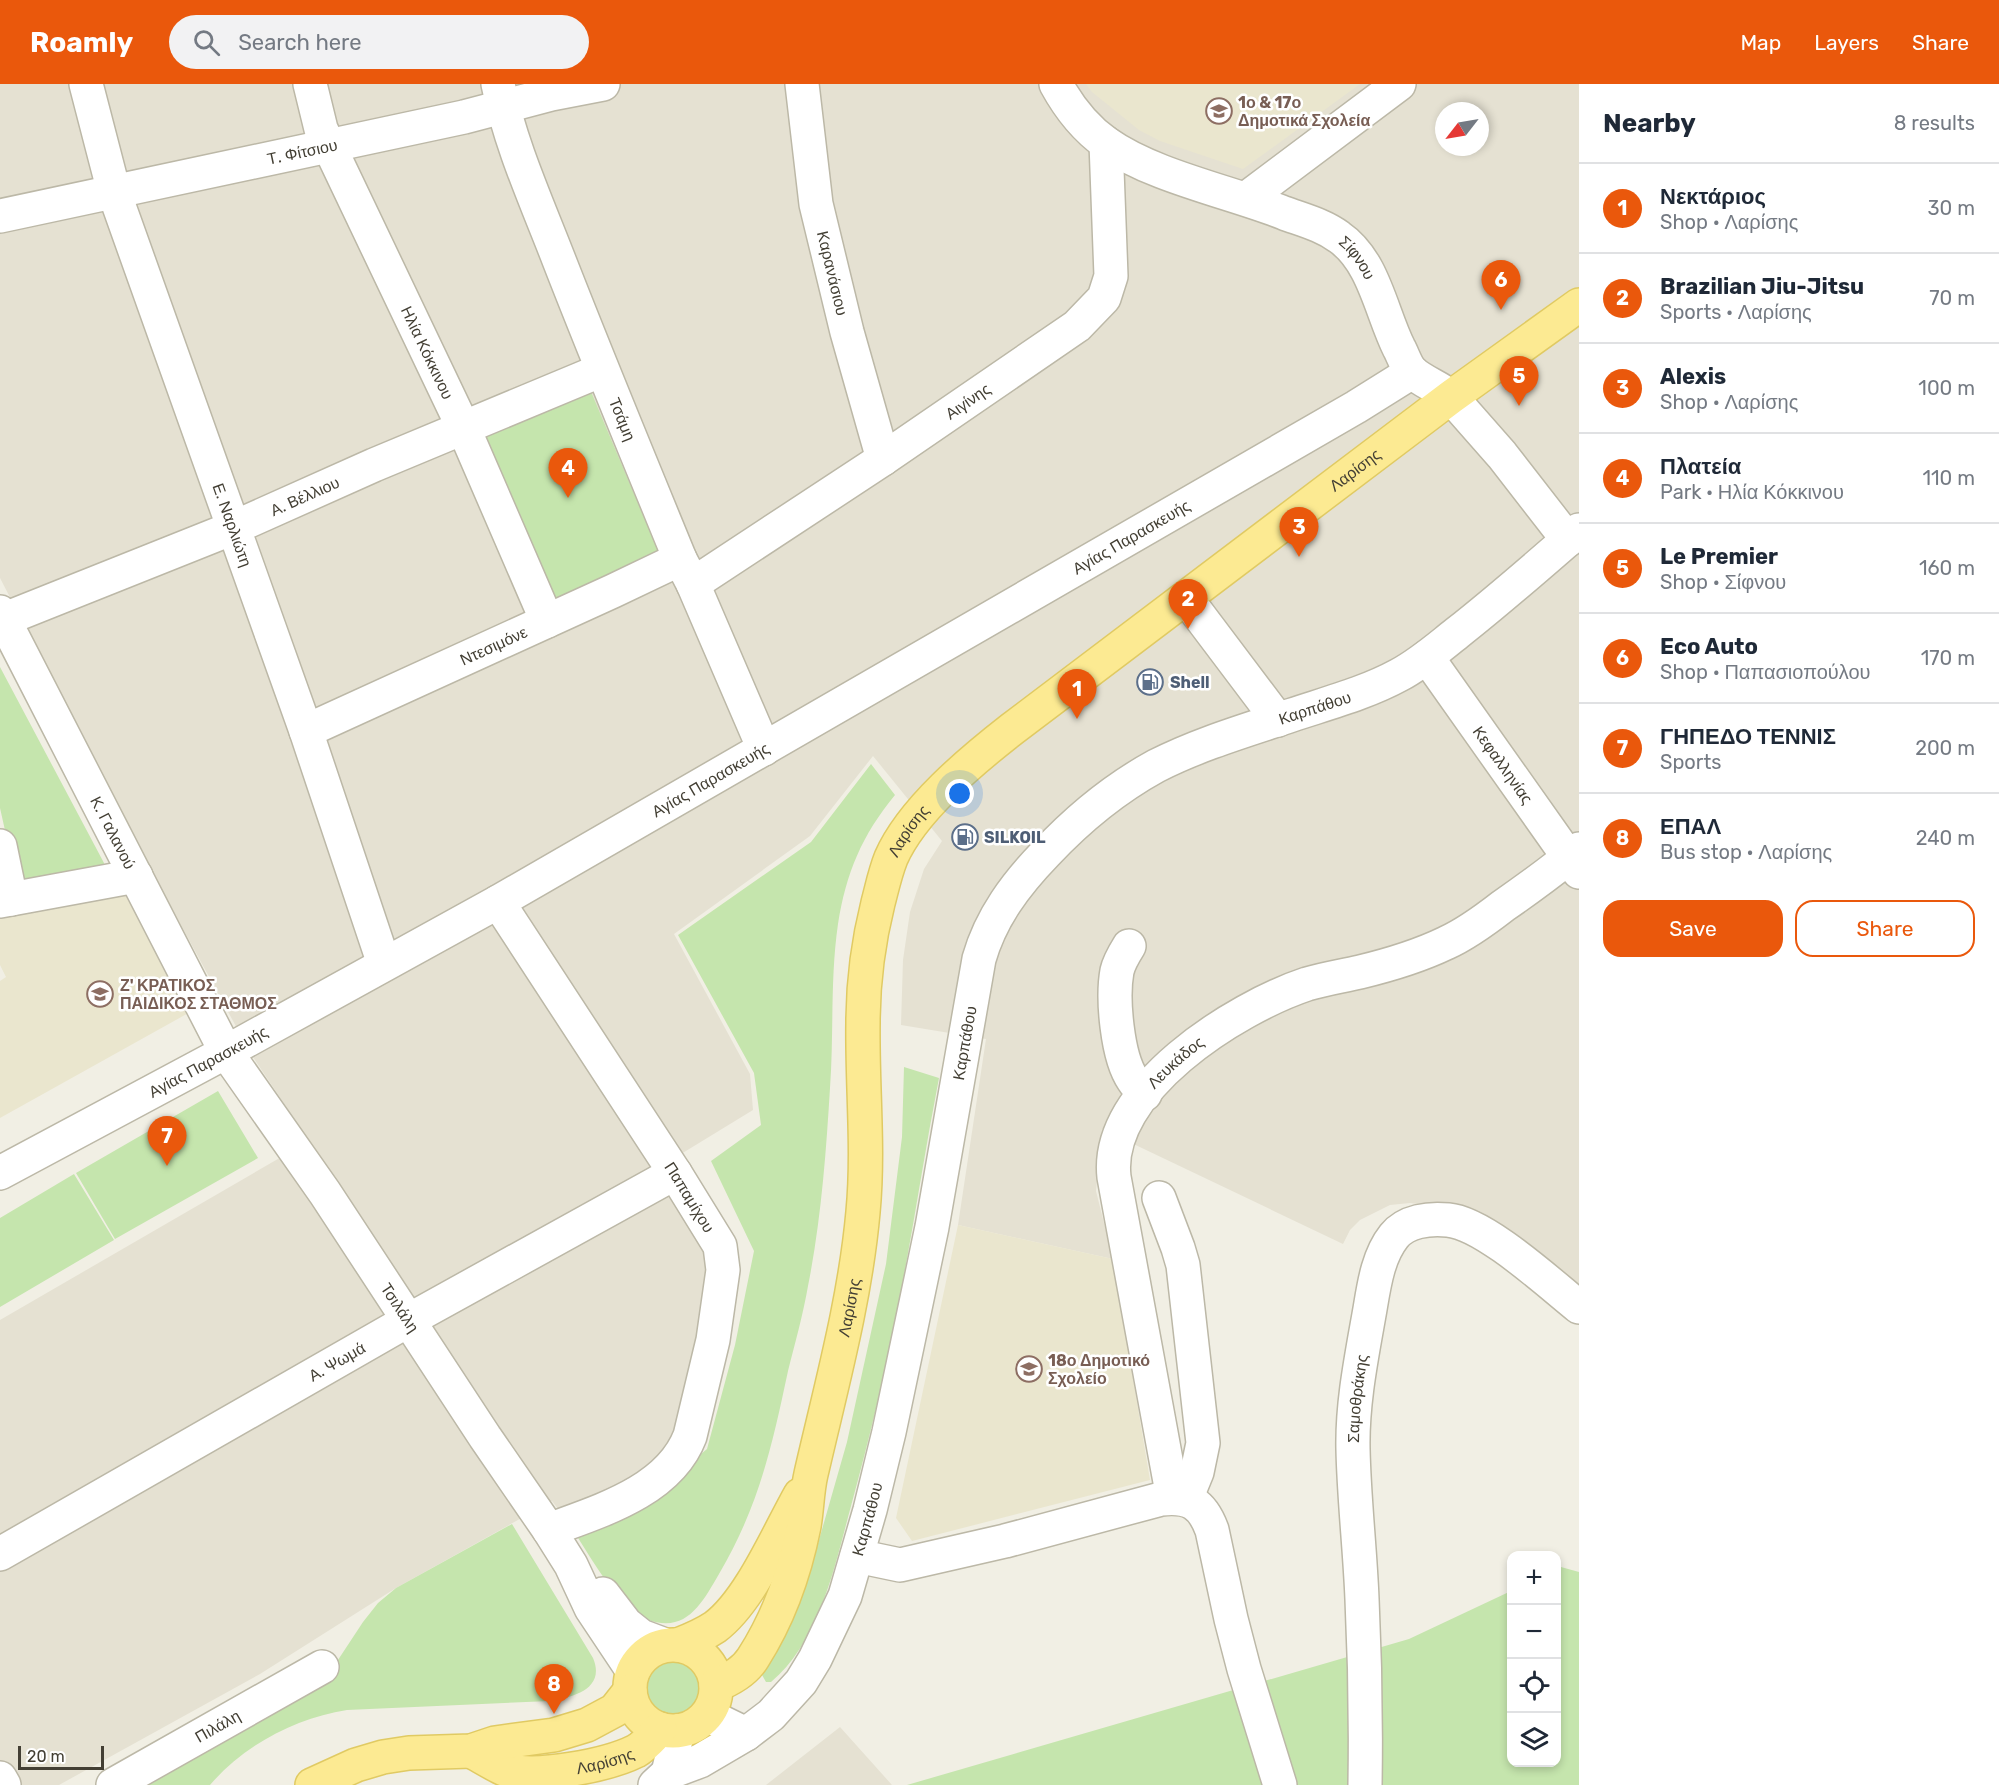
<!DOCTYPE html>
<html lang="en">
<head>
<meta charset="utf-8">
<style>
	:root { --surface:#fff; --page:#f2f2f3; --text:#1f2937; --muted:#747a83; --line:#e0e1e3; --accent:#ea580c }
	body { margin:0; font-family:Rubik,sans-serif; background:var(--page); color:var(--text) }
	.controls { position:absolute; right:18px; bottom:18px; display:grid; overflow:hidden; border-radius:12px; box-shadow:0 3px 9px #0003 }
	.controls button { width:54px; height:54px; display:grid; place-items:center; padding:0; border:0; border-bottom:2px solid var(--line); background:var(--surface); color:var(--text); font:30px sans-serif }
	.compass { position:absolute; left:1435px; top:18px; width:54px; height:54px; border-radius:50%; background:var(--surface); box-shadow:0 3px 9px #0003; rotate:239deg }
	.scale { position:absolute; left:18px; bottom:15px; width:86px; box-sizing:border-box; padding-left:6px; border:3px solid #433f34; border-top:0; font-size:16px; line-height:21px; white-space:nowrap; color:#433f34; -webkit-text-stroke:4px #fff; paint-order:stroke }
	.you { position:absolute; left:960px; top:710px; width:21px; height:21px; margin:-15px; border:4px solid #fff; border-radius:50%; background:#1a73e8; box-shadow:0 0 0 9px #1a73e833 }
	.badge { display:grid; place-items:center; width:39px; height:39px; border-radius:50%; background:var(--accent); color:#fff; font-size:20px; font-weight:700 }
	.pin { position:absolute; translate:-50% -50px; filter:drop-shadow(0 2px 3px #0008) }
	.pin::after { content:''; position:absolute; top:32px; width:21px; height:18px; background:inherit; clip-path:polygon(0 0,100% 0,50% 100%) }
	.list { margin:0; padding:0; list-style:none }
	h2 { display:flex; justify-content:space-between; align-items:center; height:78px; margin:0; padding:0 24px; font-size:26px }
	h2 small { font-size:20px; font-weight:400; color:var(--muted) }
	.list li { display:grid; grid-template-columns:39px 1fr auto; gap:18px; align-items:center; box-sizing:border-box; height:90px; padding:0 24px; border-top:2px solid var(--line) }
	.list b { display:block; font-size:22px; white-space:nowrap }
	.list p { margin:0; font-size:20px; white-space:nowrap; color:var(--muted) }
	.list em { font-size:20px; font-style:normal; color:var(--muted) }
	.actions { display:flex; gap:12px; padding:18px 24px }
	.actions a { flex:1; padding:14px 0; border:2px solid var(--accent); border-radius:18px; text-align:center; font-size:21px; color:var(--accent) }
	.actions .main { background:var(--accent); color:#fff }
	.icon { flex:none; width:33px; height:33px; fill:none; stroke:currentColor; stroke-width:2; stroke-linecap:round; stroke-linejoin:round }
	.map { position:relative; flex:none; width:1579px; height:1701px; overflow:hidden }
	header { display:flex; align-items:center; gap:36px; box-sizing:border-box; height:84px; padding:0 30px; background:var(--accent); color:#fff }
	header strong { font-size:28px }
	nav { display:flex; gap:33px; margin-inline-start:auto; font-size:21px }
	.search { width:420px; height:54px; background:var(--page); display:flex; align-items:center; gap:15px; box-sizing:border-box; padding:0 21px; border-radius:33px; color:var(--muted); font-size:22px }
	main { display:flex }
	aside { flex:1; background:var(--surface) }
	.map>svg:first-child { display:block }
	.residential { fill:#e5e1d2; fill-rule:evenodd }
	.education { fill:#eae6ce }
	.green { fill:#c5e5ad }
	.lines { fill:none; stroke-linecap:round; stroke-linejoin:round }
	.minor-casing { stroke:#bcb8a7; stroke-width:36 }
	.major-casing { stroke:#e0ca63; stroke-width:36 }
	.minor { stroke:#fff; stroke-width:33 }
	.major { stroke:#fcea92; stroke-width:33 }
	.labels { text-anchor:middle; dominant-baseline:central; stroke-width:5; stroke-linejoin:round; paint-order:stroke }
	.education-label { font-size:16px; font-weight:bold; fill:#785e54; stroke:#fff; text-anchor:start }
	.street-label { font-size:16px; fill:#433f34; stroke:#fff }
	.service-label { font-size:16px; font-weight:bold; fill:#4e5e75; stroke:#fff; text-anchor:start }
</style>
</head>
<body>
<header>
<strong>Roamly</strong>
<div class="search"><svg class="icon" aria-label="search" viewBox="0 0 24 24"><circle cx="10" cy="10" r="6"/><path d="M15 15l6 6"/></svg>Search here</div>
<nav><a>Map</a><a>Layers</a><a>Share</a></nav>
</header>
<main>
<div class="map">
<svg width="1579" height="1701" viewBox="0 0 1579 1701">
	<rect width="100%" height="100%" fill="#f1efe4"/>
	<path class="residential" d="M0,0H1579V1217L1441,1123L1410,1119L1390,1121L1360,1136L1350,1146L1343,1160L1102,1045L1096,1107L1113,1175L958,1141L986,955L901,941L903,876L910,828L924,785L942,757L873,672L810,752L674,850L750,990L753,1026L663,1081L714,1164L676,1370L564,1433L552,1417L396,1504L260,1590L59,1701H0V1236L309,1057L251,970L151,786L0,494ZM1444,27H1480V63H1444Z
		M840,1643L892,1701H766Z"/>
	<path class="education" d="M1086,0H1360L1243,85L1160,57L1139,46L1092,8Z
		M132,790L192,927L0,1034V897L6,893L0,881V823Z
		M958,1141L1113,1175L1150,1396L912,1457L896,1434Z"/>
	<path class="green" d="M589,303L662,476L548,524L474,352Z
		M0,583L104,779L102,789L33,804L15,791L0,724Z
		M871,680L895,711C862,751 846,789 838,840C830,895 834,949 830,1004C826,1070 821,1137 808,1202C803,1231 795,1259 788,1287C772,1362 759,1422 719,1490C702,1519 686,1551 646,1535C619,1524 591,1474 575,1449L649,1413L707,1365L735,1261L754,1167L711,1077L761,1041L754,989L678,851L811,758Z
		M904,983L939,994C924,1070 913,1147 898,1223C885,1290 869,1356 851,1422C835,1481 820,1557 771,1598H766L762,1591L788,1542L809,1491L847,1358L886,1180L902,1053Z
		M218,1007L258,1074L115,1155L76,1089Z
		M74,1090L114,1156L0,1223V1134Z
		M512,1440L593,1574C606,1605 573,1613 550,1617L347,1626C296,1634 244,1661 210,1701H142L334,1582L363,1538L378,1519L396,1504Z
		M1561,1483L1579,1488V1701H907L1409,1555L1511,1507L1512,1678H1556L1557,1485Z
		M641 1604a32 32 0 1 1 64 0a32 32 0 1 1-64 0Z"/>
	<g class="lines">
		<g class="minor-casing">
			<g id="minor">
				<path id="s1" d="M86,0L114,108L306,647L384,880"/>
				<path id="s2" d="M310,0L321,45L464,345L547,537"/>
				<path id="s3" d="M498,0C510,60 537,119 559,176C598,276 639,375 680,475L693,500L764,665"/>
				<path id="s4" d="M802,0L816,120L847,248L883,375"/>
				<path id="s5" d="M1056,0C1068,22 1085,44 1106,59C1152,92 1231,108 1284,129C1303,136 1323,141 1339,153C1374,177 1381,228 1399,264C1403,271 1406,282 1412,288C1423,298 1439,303 1451,313L1502,371L1568,456"/>
				<path d="M1247,114L1399,0"/>
				<path id="s6" d="M0,132L464,33L551,10L603,0"/>
				<path id="s7" d="M693,500L883,375L1077,242L1104,214L1111,192L1106,59"/>
				<path d="M1186,514L1278,636"/>
				<path id="s8" d="M0,528L226,968L325,1109L485,1353L549,1446L571,1481L591,1524L633,1587"/>
				<path id="s9" d="M5,535L233,444L374,381L602,286"/>
				<path id="s10" d="M1427,573L1579,788"/>
				<path id="s11" d="M306,647L613,507L680,475"/>
				<path d="M0,762L11,815L0,817"/>
				<path d="M11,815L136,792"/>
				<path id="s12" d="M498,818L675,1089L720,1162L723,1186L713,1256L690,1352C669,1407 600,1427 549,1446"/>
				<path d="M1129,862C1124,870 1119,878 1117,887C1112,914 1117,973 1133,996C1136,1001 1141,1006 1145,1010"/>
				<path id="s13" d="M0,1089L226,968L498,818L1356,323L1412,288"/>
				<path d="M1159,1114L1178,1164L1183,1181L1203,1359L1197,1388L1186,1415"/>
				<path id="s14" d="M1173,1414L1114,1093C1104,1006 1235,924 1307,900C1324,895 1343,892 1360,888C1389,881 1419,872 1446,859C1466,850 1485,836 1503,822C1529,804 1555,785 1579,765"/>
				<path id="s15" d="M0,1470L409,1236L675,1089"/>
				<path d="M857,1472L900,1481L1005,1457L1161,1415C1189,1412 1202,1419 1212,1446L1231,1535L1244,1585L1280,1701"/>
				<path d="M603,1510L626,1540L641,1552L665,1561"/>
				<path d="M707,1631L746,1650"/>
				<path d="M668,1689L678,1647"/>
				<path d="M0,1694L4,1701"/>
				<path id="s16" d="M113,1701L322,1583"/>
				<path id="s17" d="M655,1701L668,1689L700,1677L746,1650L771,1631L801,1598L815,1575L845,1512L870,1426L889,1348L932,1143L979,875C991,833 1016,800 1046,769C1077,736 1116,704 1156,682C1199,660 1247,646 1292,631C1328,619 1366,609 1399,591C1420,580 1438,564 1457,549C1499,516 1539,481 1579,446"/>
				<path id="s18" d="M1365,1701C1366,1639 1365,1577 1362,1515C1360,1465 1354,1415 1353,1365C1352,1318 1362,1271 1370,1225C1374,1201 1378,1172 1394,1152C1406,1137 1429,1134 1448,1136C1484,1139 1549,1199 1579,1223"/>
			</g>
		</g>
		<g class="major-casing">
			<g id="major">
				<path d="M678,1561C691,1556 703,1551 715,1543C750,1517 778,1450 800,1411"/>
				<circle cx="673" cy="1604" r="43"/>
				<path id="s19" d="M716,1601C729,1596 745,1587 753,1574C778,1535 795,1487 804,1442C807,1425 807,1407 811,1390C831,1303 855,1217 863,1128C869,1065 862,1002 863,939C863,899 868,859 878,819C882,804 885,789 891,774C912,726 971,677 1012,645L1451,313L1579,221"/>
				<path id="s20" d="M471,1667C482,1673 493,1680 504,1685C534,1696 608,1681 636,1667C645,1662 653,1652 660,1645"/>
				<path d="M312,1701L356,1681L383,1673L409,1669L471,1667L495,1659L554,1651L587,1641L615,1626L630,1607"/>
			</g>
		</g>
		<use href="#minor" class="minor"/>
		<use href="#major" class="major"/>
	</g>
	<defs>
		<g id="school-ring" transform="scale(1.35)"><circle r="9.5" fill="#fff" stroke="#8d6e63" stroke-width="1.5"/><path d="M0-5L7-2L0 1L-7-2ZM-4 1L0 2.5L4 1V4Q0 6-4 4Z" fill="#8d6e63"/></g>
		<g id="fuel-ring" transform="scale(1.35)"><circle r="9.5" fill="#fff" stroke="#5c6f8a" stroke-width="1.5"/><path d="M-5.5-6h7V0h2V4h1.3V-2.5L3-4.5l.8-.8L6-3V5H2.5V1h-1V6h-7ZM-4.2-4.7v3.2H.2V-4.7Z" fill="#5c6f8a"/></g>
	</defs>
	<g fill-rule="evenodd">
		<use href="#school-ring" x="1219" y="27"/>
		<use href="#fuel-ring" x="1150" y="598"/>
		<use href="#fuel-ring" x="965" y="753"/>
		<use href="#school-ring" x="100" y="910"/>
		<use href="#school-ring" x="1029" y="1285"/>
	</g>
	<g class="labels">
		<g class="education-label">
			<text x="1238" y="18">1ο &amp; 17ο<tspan x="1238" dy="18">Δημοτικά Σχολεία</tspan></text>
			<text x="120" y="901">Ζ' ΚΡΑΤΙΚΟΣ<tspan x="120" dy="18">ΠΑΙΔΙΚΟΣ ΣΤΑΘΜΟΣ</tspan></text>
			<text x="1048" y="1276">18ο Δημοτικό<tspan x="1048" dy="18">Σχολείο</tspan></text>
		</g>
		<g class="street-label">
			<text stroke="none"><textPath href="#s6" startOffset="309">Τ. Φίτσιου</textPath></text>
			<text stroke="none"><textPath href="#s5" startOffset="358">Σίφνου</textPath></text>
			<text stroke="none"><textPath href="#s4" startOffset="192">Καρανάσιου</textPath></text>
			<text stroke="none"><textPath href="#s2" startOffset="294">Ηλία Κόκκινου</textPath></text>
			<text stroke="none"><textPath href="#s7" startOffset="330">Αιγίνης</textPath></text>
			<text stroke="none"><textPath href="#s3" startOffset="358">Τσάμη</textPath></text>
			<text stroke="none"><textPath href="#s19" startOffset="1474">Λαρίσης</textPath></text>
			<text stroke="none"><textPath href="#s9" startOffset="324">Α. Βέλλιου</textPath></text>
			<text stroke="none"><textPath href="#s1" startOffset="465">Ε. Ναρλιώτη</textPath></text>
			<text stroke="none"><textPath href="#s13" startOffset="1298">Αγίας Παρασκευής</textPath></text>
			<text stroke="none"><textPath href="#s11" startOffset="206">Ντεσιμόνε</textPath></text>
			<text stroke="none"><textPath href="#s17" startOffset="1366">Καρπάθου</textPath></text>
			<text stroke="none"><textPath href="#s10" startOffset="132">Κεφαλληνίας</textPath></text>
			<text stroke="none"><textPath href="#s13" startOffset="812">Αγίας Παρασκευής</textPath></text>
			<text stroke="none"><textPath href="#s8" startOffset="248">Κ. Γαλανού</textPath></text>
			<text stroke="none"><textPath href="#s19" startOffset="898">Λαρίσης</textPath></text>
			<text stroke="none"><textPath href="#s17" startOffset="844">Καρπάθου</textPath></text>
			<text stroke="none"><textPath href="#s13" startOffset="236">Αγίας Παρασκευής</textPath></text>
			<text stroke="none"><textPath href="#s14" startOffset="462">Λευκάδος</textPath></text>
			<text stroke="none"><textPath href="#s12" startOffset="352">Παπαμίχου</textPath></text>
			<text stroke="none"><textPath href="#s8" startOffset="804">Τσιλάλη</textPath></text>
			<text stroke="none"><textPath href="#s19" startOffset="412">Λαρίσης</textPath></text>
			<text stroke="none"><textPath href="#s15" startOffset="388">Α. Ψωμά</textPath></text>
			<text stroke="none"><textPath href="#s18" startOffset="387">Σαμοθράκης</textPath></text>
			<text stroke="none"><textPath href="#s17" startOffset="358">Καρπάθου</textPath></text>
			<text stroke="none"><textPath href="#s16" startOffset="120">Πιλάλη</textPath></text>
			<text stroke="none"><textPath href="#s20" startOffset="140">Λαρίσης</textPath></text>
		</g>
		<g class="service-label">
			<text x="1170" y="598">Shell</text>
			<text x="984" y="753">SILKOIL</text>
		</g>
	</g>
</svg>
<div class="controls">
<button>+</button>
<button>−</button>
<button><svg class="icon" aria-label="locate" viewBox="0 0 24 24"><circle cx="12" cy="12" r="6"/><path d="M12 2v4M12 18v4M2 12h4M18 12h4"/></svg></button>
<button><svg class="icon" aria-label="layers" viewBox="0 0 24 24"><path d="M12 4l9 5-9 5-9-5zM3 14l9 5 9-5"/></svg></button>
</div>
<svg class="compass" viewBox="-18 -18 36 36"><path d="M0-13l5 13h-10z" fill="#e53935"/><path d="M0 13l5-13h-10z" fill="#747a83"/></svg>
<div class="scale">20 m</div>
<div class="you"></div>
<div class="pin badge" style="left:1077px;top:635px">1</div>
<div class="pin badge" style="left:1188px;top:545px">2</div>
<div class="pin badge" style="left:1299px;top:473px">3</div>
<div class="pin badge" style="left:568px;top:414px">4</div>
<div class="pin badge" style="left:1519px;top:322px">5</div>
<div class="pin badge" style="left:1501px;top:226px">6</div>
<div class="pin badge" style="left:167px;top:1082px">7</div>
<div class="pin badge" style="left:554px;top:1630px">8</div>
</div>
<aside>
<h2>Nearby<small>8 results</small></h2>
<ul class="list">
<li><span class="badge">1</span><div><b>Νεκτάριος</b><p>Shop · Λαρίσης</p></div><em>30 m</em></li>
<li><span class="badge">2</span><div><b>Brazilian Jiu-Jitsu</b><p>Sports · Λαρίσης</p></div><em>70 m</em></li>
<li><span class="badge">3</span><div><b>Alexis</b><p>Shop · Λαρίσης</p></div><em>100 m</em></li>
<li><span class="badge">4</span><div><b>Πλατεία</b><p>Park · Ηλία Κόκκινου</p></div><em>110 m</em></li>
<li><span class="badge">5</span><div><b>Le Premier</b><p>Shop · Σίφνου</p></div><em>160 m</em></li>
<li><span class="badge">6</span><div><b>Eco Auto</b><p>Shop · Παπασιοπούλου</p></div><em>170 m</em></li>
<li><span class="badge">7</span><div><b>ΓΗΠΕΔΟ ΤΕΝΝΙΣ</b><p>Sports</p></div><em>200 m</em></li>
<li><span class="badge">8</span><div><b>ΕΠΑΛ</b><p>Bus stop · Λαρίσης</p></div><em>240 m</em></li>
</ul>
<div class="actions"><a class="main">Save</a><a>Share</a></div>
</aside>
</main>
</body>
</html>
